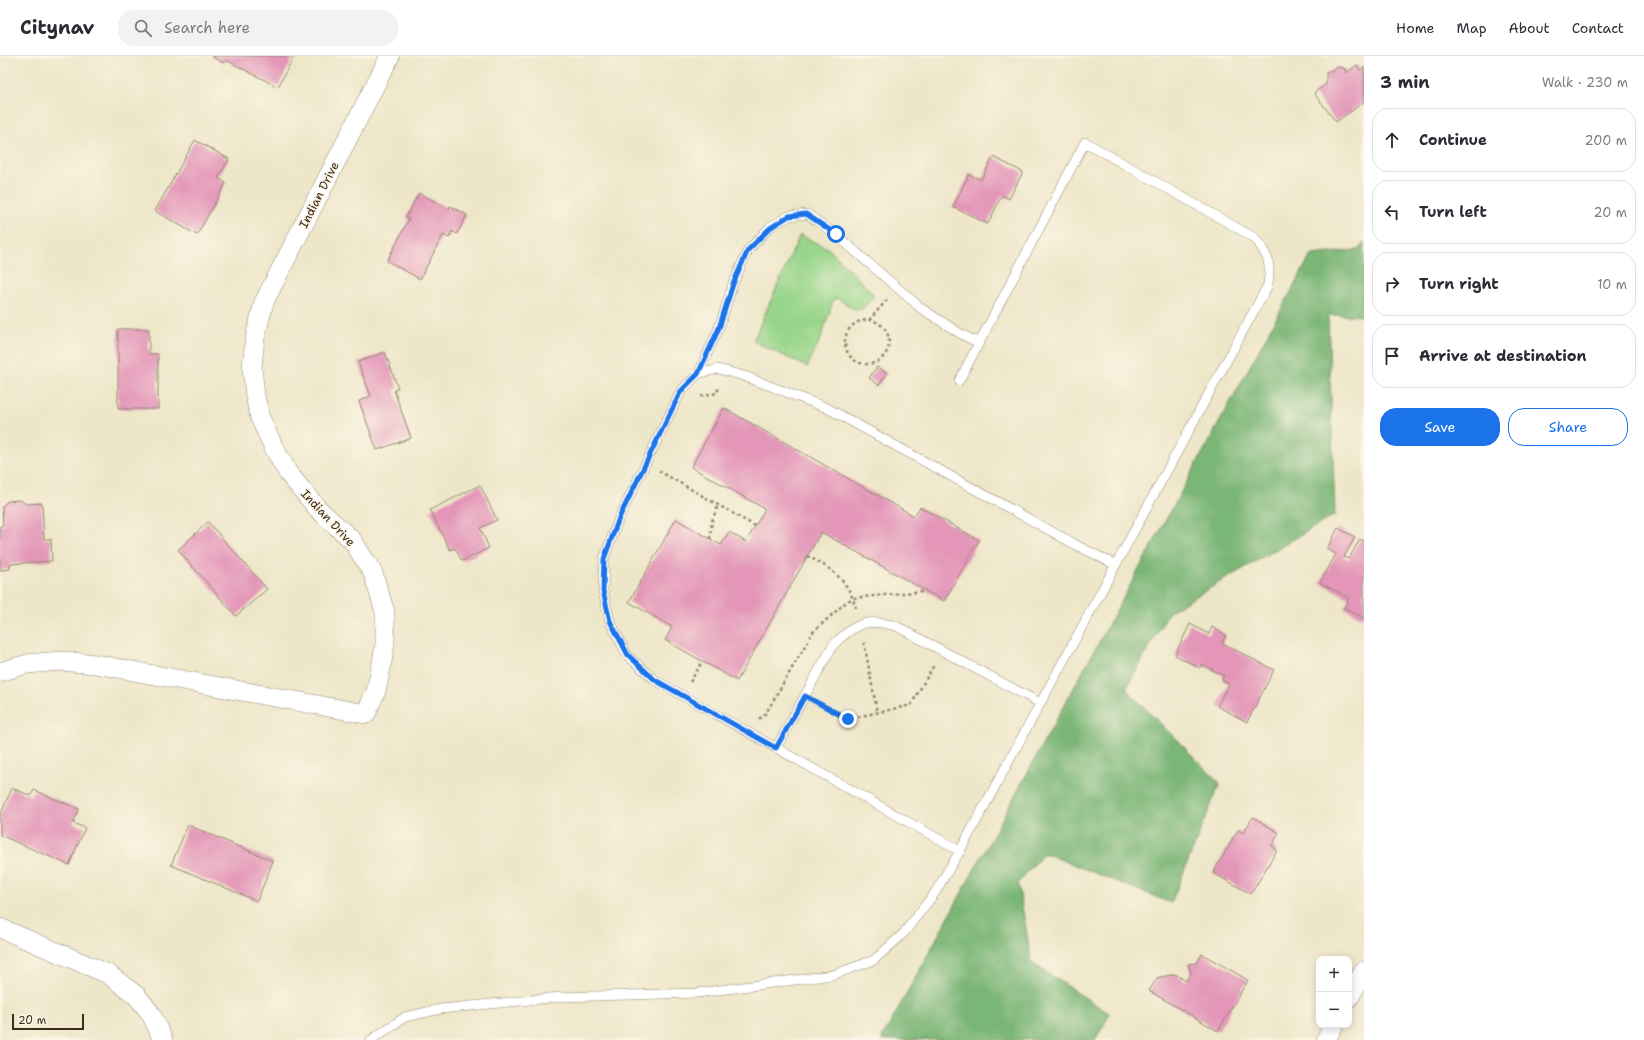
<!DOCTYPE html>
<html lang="en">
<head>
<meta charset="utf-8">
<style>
	:root { --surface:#fff; --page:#f2f2f3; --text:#2b2b33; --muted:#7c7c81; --line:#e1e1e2; --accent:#1a73e8 }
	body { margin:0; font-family:"Shantell Sans",sans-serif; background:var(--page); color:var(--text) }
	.controls { position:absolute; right:12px; bottom:12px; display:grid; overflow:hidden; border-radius:8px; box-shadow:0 2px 10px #0003 }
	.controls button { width:36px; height:36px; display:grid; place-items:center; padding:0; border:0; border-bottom:1px solid var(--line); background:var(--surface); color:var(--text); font:20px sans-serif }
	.scale { position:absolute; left:12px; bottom:10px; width:72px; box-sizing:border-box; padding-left:4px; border:2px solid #3b2a1e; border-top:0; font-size:11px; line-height:14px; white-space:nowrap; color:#3b2a1e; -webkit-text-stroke:3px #fcf5e5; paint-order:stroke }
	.stop { position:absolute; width:12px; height:12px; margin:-9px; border:3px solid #1a73e8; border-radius:50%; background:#fff }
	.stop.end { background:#1a73e8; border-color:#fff; box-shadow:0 1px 4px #0008 }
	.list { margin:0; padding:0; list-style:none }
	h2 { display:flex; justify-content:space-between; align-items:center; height:52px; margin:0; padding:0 16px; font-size:17px }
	h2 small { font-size:13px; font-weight:400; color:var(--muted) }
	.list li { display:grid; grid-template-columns:26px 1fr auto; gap:12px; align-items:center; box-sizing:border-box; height:64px; margin:0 8px 8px; padding:0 8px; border:1px solid var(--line); border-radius:16px }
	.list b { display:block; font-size:15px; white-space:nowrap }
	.list em { font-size:13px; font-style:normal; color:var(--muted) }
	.actions { display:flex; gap:8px; padding:12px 16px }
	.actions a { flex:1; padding:9px 0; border:1px solid var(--accent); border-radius:16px; text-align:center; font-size:14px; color:var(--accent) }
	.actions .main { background:var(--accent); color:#fff }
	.icon { flex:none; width:22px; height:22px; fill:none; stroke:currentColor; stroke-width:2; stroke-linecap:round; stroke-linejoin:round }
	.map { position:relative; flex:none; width:1364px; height:984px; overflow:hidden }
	header { display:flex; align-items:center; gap:24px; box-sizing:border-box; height:56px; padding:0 20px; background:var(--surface); border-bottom:1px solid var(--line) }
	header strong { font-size:19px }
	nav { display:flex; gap:22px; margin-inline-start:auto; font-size:14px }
	.search { width:280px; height:36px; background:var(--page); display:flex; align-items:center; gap:10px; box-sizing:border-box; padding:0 14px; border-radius:16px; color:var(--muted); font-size:15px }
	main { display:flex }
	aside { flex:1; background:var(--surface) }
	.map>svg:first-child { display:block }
	.green { fill:#98d58a; stroke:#6a8054 }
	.forest { fill:#7ab676; stroke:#5a704a }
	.building { fill:#e396b8 }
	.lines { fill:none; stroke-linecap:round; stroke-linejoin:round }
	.lane-casing { stroke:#948873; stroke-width:10 }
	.street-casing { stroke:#948873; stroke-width:20 }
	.path { stroke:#948873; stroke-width:2.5; stroke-dasharray:3 3; stroke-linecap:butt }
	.lane { stroke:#fff; stroke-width:9 }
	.street { stroke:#fff; stroke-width:19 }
	.route { stroke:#1a73e8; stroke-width:5 }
	.labels { text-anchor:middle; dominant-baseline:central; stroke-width:3; stroke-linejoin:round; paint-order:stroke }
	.street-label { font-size:12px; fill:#3b2a1e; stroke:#fcf5e5 }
</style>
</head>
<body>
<header>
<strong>Citynav</strong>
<div class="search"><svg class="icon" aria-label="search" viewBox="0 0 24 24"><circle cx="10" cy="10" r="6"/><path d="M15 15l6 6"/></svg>Search here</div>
<nav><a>Home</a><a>Map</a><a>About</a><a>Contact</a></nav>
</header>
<main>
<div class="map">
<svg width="1364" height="984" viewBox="0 0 1364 984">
	<rect width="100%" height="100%" fill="#fcf5e5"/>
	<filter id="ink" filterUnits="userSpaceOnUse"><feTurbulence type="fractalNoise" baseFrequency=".025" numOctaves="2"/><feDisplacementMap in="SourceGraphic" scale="8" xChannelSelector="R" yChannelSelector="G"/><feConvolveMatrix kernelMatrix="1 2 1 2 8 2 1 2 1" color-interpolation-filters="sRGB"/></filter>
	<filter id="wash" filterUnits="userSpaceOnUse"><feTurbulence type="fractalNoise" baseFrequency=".012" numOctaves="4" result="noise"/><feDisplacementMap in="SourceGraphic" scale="16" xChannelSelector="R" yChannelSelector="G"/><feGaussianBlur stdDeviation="0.9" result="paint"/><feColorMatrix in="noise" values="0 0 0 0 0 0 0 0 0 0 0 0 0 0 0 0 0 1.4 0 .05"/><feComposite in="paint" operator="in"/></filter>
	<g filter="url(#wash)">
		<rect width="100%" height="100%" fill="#ede6c8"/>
		<path class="green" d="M800,179L829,193L874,239C857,264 856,252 836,242L833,245L821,282L807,311L753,285Z"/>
		<path class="forest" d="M1364,185V260L1328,259L1335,459L1169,556L1126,633L1220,727L1171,847L1044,797L1018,827L1032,907L1110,958L1095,984H881L1311,199L1359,194Z"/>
		<g id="blocks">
			<path class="building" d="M211,0H294L278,31L226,4L224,7Z
				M1357,9L1360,14L1364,11V46L1336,66L1314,37L1327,27L1326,25V17L1338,11L1345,13L1346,17Z
				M195,84L229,103L218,122L226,127L197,179L155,155Z
				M993,101L1023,116L1009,143L1002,139L988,168L953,151L969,118L981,124Z
				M419,137L449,153L450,150L467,159L457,178L452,175L449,182L443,179L420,223L387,205L409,163L406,161Z
				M118,273H149V298H158V353H118Z
				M385,296L398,332L394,334L411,382L377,394L359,345L371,340L358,306Z
				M877,311L887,317L879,329L869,322Z
				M724,352L914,460L920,451L979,484L944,545L821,476L737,625L665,584L672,571L629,546L676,463L721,489L729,476L746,486L765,453L691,411Z
				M480,429L497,464L480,472L489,492L462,505L455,492L450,494L430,454Z
				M20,444L26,448L42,447L44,483H51L52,505L10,508V513L0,514V470H3L2,450L8,445Z
				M208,466L267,533L236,560L178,494Z
				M1338,472L1355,481L1344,501L1349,503L1360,483L1364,485V562L1344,552L1349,542L1320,527L1336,498L1327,493Z
				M1190,568L1209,578L1212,571L1226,579L1222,587L1274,614L1247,666L1217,650L1229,628L1222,624L1224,620L1201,608L1200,612L1175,599Z
				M12,732L31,740L34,734L79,753L73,767L85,772L69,809L0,779V760Z
				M1253,761L1279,777L1272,790L1277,794L1251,838L1213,817L1238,774L1243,777Z
				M188,769L273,805L257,845L171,809Z
				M1202,898L1248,924L1218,975L1149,935L1157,922L1175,918L1186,925L1191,917L1188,908L1197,907Z"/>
		</g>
	</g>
	<g filter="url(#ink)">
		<use href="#blocks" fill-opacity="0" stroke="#948873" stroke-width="1"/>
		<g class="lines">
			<g class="lane-casing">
				<path id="lane" d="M698,318L719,272L733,228L748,194L770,171L789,160L807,158L835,178L922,253L961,278L979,287
					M776,692L833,589C856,567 865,562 896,570L1040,647
					M960,795L655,624L627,599L610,565L603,535L604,503L619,462L681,335L698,318L718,313L744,320L827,352L1078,490L1116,509
					M371,984L405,961L441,953L561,941L697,937L833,919L874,904L903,878L934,838L960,795L1268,229C1271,206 1269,201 1255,182L1085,86L959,325"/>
			</g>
			<g class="street-casing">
				<path id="street" d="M0,616L27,608L60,605L95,608L366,658L376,635L381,612L385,588V556L373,517L352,484L319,454L288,417L275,394L260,362L255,340L252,311L255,282L264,246L390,0
					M0,872L108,918L137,940L151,958L163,984
					M1349,942L1364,915
					M1326,984L1334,969"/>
			</g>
			<path class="path" d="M845 286a22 22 0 1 1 44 0a22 22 0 1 1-44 0Z
				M869,264L887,244
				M701,340L717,337L719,330
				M659,415L755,470
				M710,483L712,465L718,449
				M807,500C833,513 848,524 856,552
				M864,586L877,656
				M690,626L702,606
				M820,648L848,663L911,649L934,609
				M759,663L766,657L813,576L845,547L853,542L926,535"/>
			<use href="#lane" class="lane"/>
			<use href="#street" class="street"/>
		</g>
	</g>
	<g class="lines" filter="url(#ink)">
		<path class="route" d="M836,178L806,158L789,160L770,172L748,194L733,228L719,272L698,318L681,335L619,462L604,503L603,535L610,565L628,599L655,624L776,692L805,640L848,663"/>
	</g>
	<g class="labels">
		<g class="street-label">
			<text transform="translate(319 139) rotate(-63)">Indian Drive</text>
			<text transform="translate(328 462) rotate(47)">Indian Drive</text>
		</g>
	</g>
</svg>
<div class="controls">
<button>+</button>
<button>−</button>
</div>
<div class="scale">20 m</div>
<div class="stop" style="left:836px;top:178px"></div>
<div class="stop end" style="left:848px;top:663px"></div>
</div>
<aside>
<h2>3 min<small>Walk · 230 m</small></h2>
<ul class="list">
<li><svg class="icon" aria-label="ahead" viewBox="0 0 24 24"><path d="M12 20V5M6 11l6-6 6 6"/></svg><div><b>Continue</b></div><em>200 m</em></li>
<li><svg class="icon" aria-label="left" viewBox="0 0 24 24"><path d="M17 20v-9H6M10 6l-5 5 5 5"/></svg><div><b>Turn left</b></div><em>20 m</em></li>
<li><svg class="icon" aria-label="right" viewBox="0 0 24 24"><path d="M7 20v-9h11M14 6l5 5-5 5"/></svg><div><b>Turn right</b></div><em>10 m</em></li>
<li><svg class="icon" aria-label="arrive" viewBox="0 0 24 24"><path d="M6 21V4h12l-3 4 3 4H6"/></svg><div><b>Arrive at destination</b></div></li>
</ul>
<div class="actions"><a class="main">Save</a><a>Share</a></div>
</aside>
</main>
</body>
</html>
